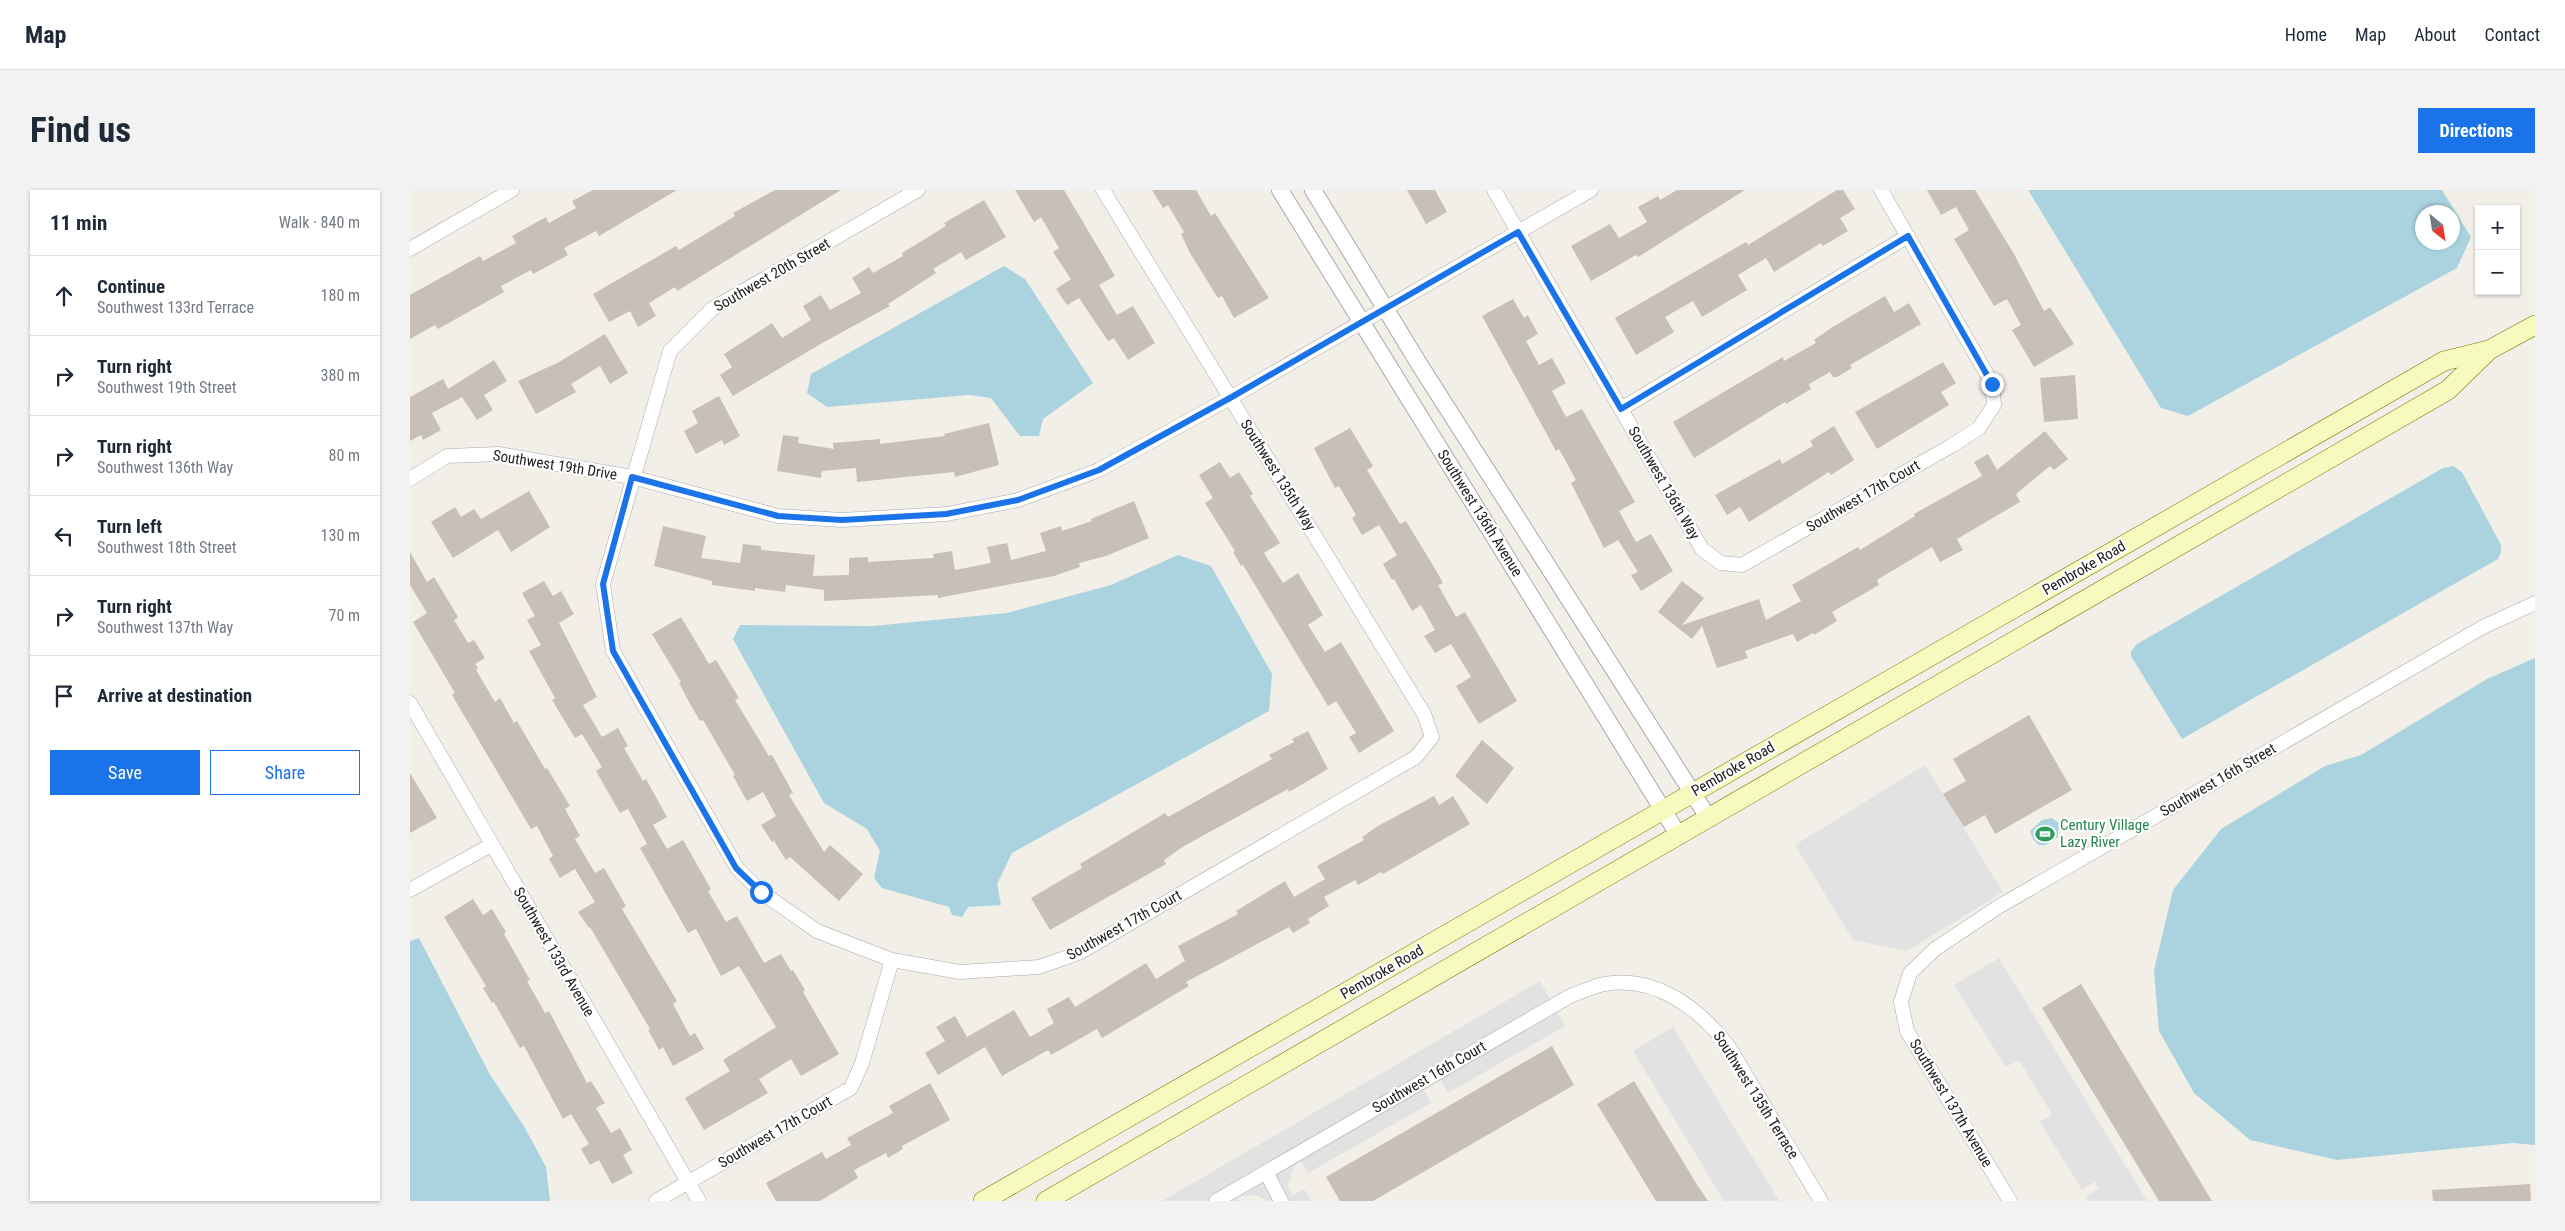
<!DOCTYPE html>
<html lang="en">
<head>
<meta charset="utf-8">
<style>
	:root { --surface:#fff; --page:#f2f2f3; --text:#1f2937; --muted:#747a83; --line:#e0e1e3; --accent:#1a73e8 }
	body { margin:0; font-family:"Roboto Condensed",sans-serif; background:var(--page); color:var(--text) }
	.controls { position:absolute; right:15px; top:15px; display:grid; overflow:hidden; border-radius:0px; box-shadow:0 1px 4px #0004 }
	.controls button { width:45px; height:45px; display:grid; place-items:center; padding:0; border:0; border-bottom:1px solid var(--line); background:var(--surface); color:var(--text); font:25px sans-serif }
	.compass { position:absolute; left:2005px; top:15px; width:45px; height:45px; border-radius:50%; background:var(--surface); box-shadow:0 1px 4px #0004; rotate:150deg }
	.stop { position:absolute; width:15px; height:15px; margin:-11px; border:4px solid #1a73e8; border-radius:50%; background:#fff }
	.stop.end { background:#1a73e8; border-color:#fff; box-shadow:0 1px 5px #0008 }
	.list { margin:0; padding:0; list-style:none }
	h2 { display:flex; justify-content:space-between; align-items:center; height:65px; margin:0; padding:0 20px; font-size:21px }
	h2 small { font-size:16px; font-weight:400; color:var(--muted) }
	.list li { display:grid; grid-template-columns:32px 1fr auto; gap:15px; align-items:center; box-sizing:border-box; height:80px; padding:0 20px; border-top:1px solid var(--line) }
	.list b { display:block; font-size:19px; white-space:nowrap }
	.list p { margin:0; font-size:16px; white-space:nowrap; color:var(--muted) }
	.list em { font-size:16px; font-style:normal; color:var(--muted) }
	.actions { display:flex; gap:10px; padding:15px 20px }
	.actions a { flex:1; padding:11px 0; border:1px solid var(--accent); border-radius:0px; text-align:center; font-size:18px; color:var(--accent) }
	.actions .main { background:var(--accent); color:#fff }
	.icon { flex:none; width:28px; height:28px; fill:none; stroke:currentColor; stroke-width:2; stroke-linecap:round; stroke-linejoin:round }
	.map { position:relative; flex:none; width:2125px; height:1011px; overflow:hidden; border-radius:0px }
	header { display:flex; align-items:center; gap:30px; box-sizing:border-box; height:70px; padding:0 25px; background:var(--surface); border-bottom:1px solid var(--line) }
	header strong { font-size:24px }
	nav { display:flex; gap:28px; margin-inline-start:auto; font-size:18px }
	.intro { display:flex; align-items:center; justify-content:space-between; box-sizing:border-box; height:120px; padding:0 30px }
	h1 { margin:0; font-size:35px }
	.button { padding:12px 22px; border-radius:0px; background:var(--accent); color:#fff; font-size:18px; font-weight:700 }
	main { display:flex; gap:30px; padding:0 30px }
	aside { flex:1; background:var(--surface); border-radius:0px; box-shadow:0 1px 4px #0004 }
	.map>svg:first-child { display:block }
	.parking { fill:#e2e2e2 }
	.water { fill:#aad3df; fill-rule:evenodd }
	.building { fill:#c7bfb8 }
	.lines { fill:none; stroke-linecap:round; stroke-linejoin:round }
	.minor-casing { stroke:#a9a9a9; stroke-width:15 }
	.tertiary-casing { stroke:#a9a9a9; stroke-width:18 }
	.secondary-casing { stroke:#707d05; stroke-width:20 }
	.minor { stroke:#fff; stroke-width:14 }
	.tertiary { stroke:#fff; stroke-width:16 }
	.secondary { stroke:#f7fabf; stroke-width:19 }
	.route { stroke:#1a73e8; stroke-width:6 }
	.labels { text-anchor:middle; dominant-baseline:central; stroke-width:4.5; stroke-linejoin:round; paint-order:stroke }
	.street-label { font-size:15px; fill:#222; stroke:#fff }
	.leisure-label { font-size:15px; fill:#27864d; stroke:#fff; text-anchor:start }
</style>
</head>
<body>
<header>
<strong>Map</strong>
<nav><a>Home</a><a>Map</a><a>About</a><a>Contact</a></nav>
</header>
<div class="intro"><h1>Find us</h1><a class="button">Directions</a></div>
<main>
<aside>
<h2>11 min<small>Walk · 840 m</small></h2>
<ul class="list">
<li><svg class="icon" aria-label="ahead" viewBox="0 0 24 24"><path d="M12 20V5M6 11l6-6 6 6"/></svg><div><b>Continue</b><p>Southwest 133rd Terrace</p></div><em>180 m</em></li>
<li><svg class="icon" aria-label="right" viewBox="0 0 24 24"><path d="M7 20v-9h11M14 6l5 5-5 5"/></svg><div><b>Turn right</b><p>Southwest 19th Street</p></div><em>380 m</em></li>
<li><svg class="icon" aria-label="right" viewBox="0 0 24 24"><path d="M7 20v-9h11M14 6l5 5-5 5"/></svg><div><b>Turn right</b><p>Southwest 136th Way</p></div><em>80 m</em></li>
<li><svg class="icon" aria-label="left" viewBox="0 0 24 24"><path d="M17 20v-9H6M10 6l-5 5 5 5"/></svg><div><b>Turn left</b><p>Southwest 18th Street</p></div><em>130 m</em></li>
<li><svg class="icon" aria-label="right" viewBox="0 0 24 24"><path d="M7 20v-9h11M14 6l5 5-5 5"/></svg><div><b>Turn right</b><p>Southwest 137th Way</p></div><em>70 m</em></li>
<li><svg class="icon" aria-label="arrive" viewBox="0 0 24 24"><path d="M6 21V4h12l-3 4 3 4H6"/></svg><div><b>Arrive at destination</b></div></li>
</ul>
<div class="actions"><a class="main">Save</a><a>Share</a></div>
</aside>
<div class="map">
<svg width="2125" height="1011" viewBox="0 0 2125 1011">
	<rect width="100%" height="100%" fill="#f2efe9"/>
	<path class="parking" d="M1515,575L1593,702L1497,761L1443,750L1385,655Z
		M1589,768L1737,1011H1678L1676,1007L1689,998L1685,992L1672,1000L1630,932L1642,924L1609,870L1596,877L1544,795Z
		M1130,791L1155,836L1038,903L1030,889L1013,898L1021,913L898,983L890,971L883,979L878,995L882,1006L894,999L902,1011H858L846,1005L828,1007L830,1011H752Z
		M1263,837L1365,1004L1369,1011H1314L1223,861Z"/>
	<path class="water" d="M1618,0H2032L2061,47L2047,78L1778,226L1751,218ZM2042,22V52H2012V22Z
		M594,76L615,89L683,193L633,229L629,246H610L581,208L559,205L417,217L397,203L401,184Z
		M2043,276L2052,282L2091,355V362L2088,369L1772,549L1721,466V461L1727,454L2033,278Z
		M768,365L801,376L862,484L859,521L602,663L587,694L591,715L558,717L552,727L542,725L539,717L472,698L464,688L470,661L457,639L414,613L323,449L330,435L463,436L597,423L701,395Z
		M2125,468V955L2103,953L1927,970L1840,950L1784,903L1749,841L1744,780L1763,700L1811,639L1915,576L1951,565L2077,489Z
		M1642,628L1649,633L1648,647L1636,655H1629L1623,649L1620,641L1632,630Z
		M9,748L79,883L115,938L136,977L140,1011H0V751Z"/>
	<path class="building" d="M183,0H267L189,46L186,41L154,58L158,65L123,84L121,80L91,96L94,102L28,139L25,135L0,149V105L70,66L73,71L106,53L102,46L136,27L139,33L166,18L162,11Z
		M365,0H431L267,101L265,97L239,113L246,126L228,137L220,121L199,132L183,104L266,56L269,60L325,26L323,23Z
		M605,0H654L705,86L689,95L707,125L723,116L745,153L718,170L704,148L698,151L669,108L657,115L646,99L661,89L643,62L649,58L631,27L624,32Z
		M742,0H786L801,26L805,23L859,108L824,128L812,106L808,108L780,63L771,44L774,42L758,15L753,18Z
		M997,0H1025L1037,22L1016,34Z
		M1267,0H1335L1228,67L1226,65L1181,91L1161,56L1200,34L1209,48L1237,32L1228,17L1248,6L1250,10Z
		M1427,0H1433L1445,19L1430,28L1438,41L1413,56L1411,53L1364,82L1356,68L1328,85L1337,100L1292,127L1283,111L1255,127L1264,142L1226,165L1205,128L1336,52L1338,55Z
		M1517,0H1565L1604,64L1634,121L1640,117L1664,154L1624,177L1602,140L1611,135L1597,109L1584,116L1544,49L1559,40L1546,17L1531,25Z
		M574,10L596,47L556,70L551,62L523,79L526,83L478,114L480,116L414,152L323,206L310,185L322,177L314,164L362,133L372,148L401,130L393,116L411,105L420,120L451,103L442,88L459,77L463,83L493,66L492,63L536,36L534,33Z
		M1475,106L1484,122L1499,113L1511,134L1440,175L1442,178L1427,187H1423L1420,182L1399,194L1401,199L1376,214L1375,212L1284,268L1263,232L1373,167L1374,171L1406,153L1404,150L1421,138Z
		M1103,109L1114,128L1118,125L1128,144L1116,151L1129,175L1142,168L1156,193L1142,201L1156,227L1172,219L1225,312L1209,321L1226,352L1241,344L1263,381L1231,401L1221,385L1228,382L1208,350L1194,358L1161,293L1166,290L1149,259L1146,261L1072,126Z
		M195,144L218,183L200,194L190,176L161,194L166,202L126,224L108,191L149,172Z
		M84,170L97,191L74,205L83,220L67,230L52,207L22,223L31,240L13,250L11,245L0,251V207L33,189L38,199Z
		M1533,172L1546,193L1531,202L1539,215L1467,259L1445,222Z
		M1665,185L1668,229L1634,232L1630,188Z
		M309,206L330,246L314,255L312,250L286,264L274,241L288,233L282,221Z
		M579,233L589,275L545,287L544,282L447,292L446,278L412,281L411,288L367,281L373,245L389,247L388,253L424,259L423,253L470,249V254L535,246L534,244Z
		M1424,236L1444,270L1421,285L1419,282L1339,332L1330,317L1317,325L1305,305L1370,269L1372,274L1403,256L1400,251Z
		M940,238L963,276L957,280L990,334L996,331L1024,377L1033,393L1028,395L1046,427L1055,422L1107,511L1069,534L1046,496L1061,487L1041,454L1025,463L1014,446L1025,440L1011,415L1002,421L984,389L982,390L973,374L987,365L969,335L952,345L942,328L946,325L929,296L925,298L904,258Z
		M1635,241L1658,269L1644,280L1640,276L1606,304L1610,312L1547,349L1553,360L1530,372L1522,357L1467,390L1469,395L1422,422L1427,431L1404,445L1403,443L1387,452L1383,444L1335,461L1338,468L1307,478L1292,436L1282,449L1248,422L1272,391L1294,408L1272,435L1349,409L1356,430L1391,411L1382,395L1448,357L1450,360L1505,326L1504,324L1572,286L1564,272L1578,264L1587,280Z
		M810,272L820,288L829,282L843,304L840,306L870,353L854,363L873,393L888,383L913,425L898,435L915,462L931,452L984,541L949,563L939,547L946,543L926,511L918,516L833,375L831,376L823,362L825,361L795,313L803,308L789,285Z
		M119,301L140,337L101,362L88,340L43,368L21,332L45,317L51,327L64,319L71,329Z
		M724,311L739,348L696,366L669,373L670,377L644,386L528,408V405L414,411V400L376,395L375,402L345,398V401L302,395V391L244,376L253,336L296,346L291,368L330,373L333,354L351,356V360L405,365L403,386L439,385V368L458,367V372L524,368L523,364L542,361L545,380L581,373L577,357L597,353L601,370L636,361L630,343L651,336L652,341L682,331L681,329Z
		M0,362L17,392L24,387L48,427L44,430L58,453L64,450L75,468L65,474L68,478L66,480L85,512L90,508L104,533L107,531L135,579L137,578L160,616L155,619L170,646L165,649L185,683L194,678L216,716L212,719L267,811L263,814L280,846L285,843L294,859L263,876L253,857L249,860L238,840L240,839L180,737L179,738L168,722L185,712L165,679L150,688L139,669L143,666L127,636L121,639L42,505L45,503L3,432L17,423L0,395Z
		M134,391L143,406L151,401L164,424L149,433L187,507L173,515L192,547L208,538L218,556L214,558L233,591L236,589L257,627L243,635L257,659L273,650L301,699L298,701L316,732L327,726L354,773L371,764L381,781L383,780L395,800L393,802L429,864L391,886L381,869L349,889L358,903L294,940L275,908L320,881L313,870L366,837L329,776L311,786L286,739L278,743L230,658L237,654L218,619L210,623L186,581L192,577L172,544L165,548L142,510L145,508L119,461L131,455L117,430L125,426L112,403Z
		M271,427L299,474L306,470L329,508L325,510L359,566L362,565L383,603L379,605L414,662L420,655L453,684L429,711L380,667L376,670L364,651L362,652L351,635L366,626L353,602L337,611L323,586L325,585L293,530L290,531L279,512L269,493L271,492L242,444Z
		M1619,525L1662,600L1585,644L1575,625L1554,637L1533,604L1556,591L1543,569Z
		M898,541L918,579L879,602L878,599L774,656L754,670L756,674L640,740L621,708L672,678L670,674L755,623L758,627L862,569L859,565L884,552L882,549Z
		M1072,550L1104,578L1077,614L1045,586Z
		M0,583L27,628L0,643Z
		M1024,606L1029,615L1043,606L1060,634L973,684L971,682L948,695L945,690L914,707L919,716L898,729L900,733L883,743L879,737L776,792L779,796L692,848L687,839L641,865L638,860L592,886L575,857L528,885L515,863L535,851L526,837L545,826L557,847L604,820L620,847L644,833L637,819L659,807L665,817L736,773L746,789L775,771L768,756L828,724L826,721L875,691L884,707L915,689L907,676L954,650L952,647L968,636Z
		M63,709L73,725L82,719L96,742L94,744L120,790L117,791L135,823L139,821L177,893L181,891L195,913L186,918L201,943L210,938L222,960L213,965L223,983L202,994L189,970L180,975L171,959L179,954L161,924L153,929L114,856L110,858L84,812L82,813L73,798L76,796L34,727Z
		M1671,794L1802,1011H1749L1632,818Z
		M1142,856L1164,895L963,1011H930L916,987Z
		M1224,891L1286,993L1298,1011H1246L1187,914Z
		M520,893L540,930L492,956L493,959L478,968L476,963L444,980L448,988L410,1011H366L356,993L412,962L416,969L441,955L437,948L483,923L479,916Z
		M2120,994L2121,1011H2023L2022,1000Z"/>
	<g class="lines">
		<g class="minor-casing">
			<path id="minor" d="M1084,0L1292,359L1311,373L1332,375L1541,256L1569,238L1584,215L1582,193L1471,0
				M0,59L102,0
				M1211,219L1498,46
				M0,289L37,266L89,264L222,287L368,326L432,330L537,324L608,310L689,280L820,208L1181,0
				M0,513L289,1011
				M0,700L81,655
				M482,770L407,741L351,702L327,678L203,461L193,394L260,161L302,119L508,0
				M856,982L871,1011
				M246,1011L441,898L452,873L482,770L550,782L629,777L669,763L1006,567L1022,547L1014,524L693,0
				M806,1011L1160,806C1171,802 1182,797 1194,794C1246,785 1290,819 1319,857L1411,1011
				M1600,1011L1497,841L1491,812L1500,783L1525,759L1588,717L2073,437L2125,413"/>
		</g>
		<g class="tertiary-casing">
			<path id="tertiary" d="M870,0L1269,646
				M903,0L1011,177L1299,629"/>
		</g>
		<g class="secondary-casing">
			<path id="secondary" d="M573,1011L2034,171L2079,160L2125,135
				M636,1011L2038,200L2078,161"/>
		</g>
		<use href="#minor" class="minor"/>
		<use href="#tertiary" class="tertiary"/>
		<use href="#secondary" class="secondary"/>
	</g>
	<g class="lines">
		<path class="route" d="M351,702L326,678L203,461L193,394L222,287L368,326L432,330L536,324L608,310L689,280L820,208L1108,42L1211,219L1498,46L1582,194"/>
	</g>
	<defs>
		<g id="stadium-bare" transform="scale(1.5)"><path d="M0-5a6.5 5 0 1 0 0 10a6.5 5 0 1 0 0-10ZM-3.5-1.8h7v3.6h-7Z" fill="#2e9e5b" stroke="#fff" stroke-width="2.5" paint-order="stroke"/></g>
	</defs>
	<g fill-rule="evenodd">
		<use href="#stadium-bare" x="1635" y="644"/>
	</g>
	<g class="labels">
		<g class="street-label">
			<text transform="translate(362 85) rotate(-30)">Southwest 20th Street</text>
			<text transform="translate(145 275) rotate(9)">Southwest 19th Drive</text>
			<text transform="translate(868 285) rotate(58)">Southwest 135th Way</text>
			<text transform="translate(1254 293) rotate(60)">Southwest 136th Way</text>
			<text transform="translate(1453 306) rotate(-30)">Southwest 17th Court</text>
			<text transform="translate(1070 323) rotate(58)">Southwest 136th Avenue</text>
			<text transform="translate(1674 378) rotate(-30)">Pembroke Road</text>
			<text transform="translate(1323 579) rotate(-30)">Pembroke Road</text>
			<text transform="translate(1808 590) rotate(-30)">Southwest 16th Street</text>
			<text transform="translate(714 735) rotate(-29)">Southwest 17th Court</text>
			<text transform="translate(144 762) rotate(60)">Southwest 133rd Avenue</text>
			<text transform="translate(972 782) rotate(-30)">Pembroke Road</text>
			<text transform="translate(1019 887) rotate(-30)">Southwest 16th Court</text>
			<text transform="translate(1346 905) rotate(58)">Southwest 135th Terrace</text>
			<text transform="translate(1541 913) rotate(59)">Southwest 137th Avenue</text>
			<text transform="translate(365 942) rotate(-30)">Southwest 17th Court</text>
		</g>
		<g class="leisure-label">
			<text x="1650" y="635">Century Village<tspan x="1650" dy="17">Lazy River</tspan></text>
		</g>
	</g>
</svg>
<div class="controls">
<button>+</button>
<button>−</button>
</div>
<svg class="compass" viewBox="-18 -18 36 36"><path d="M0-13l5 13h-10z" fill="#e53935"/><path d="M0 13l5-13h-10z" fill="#747a83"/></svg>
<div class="stop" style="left:351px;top:702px"></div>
<div class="stop end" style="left:1582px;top:194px"></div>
</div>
</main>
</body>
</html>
